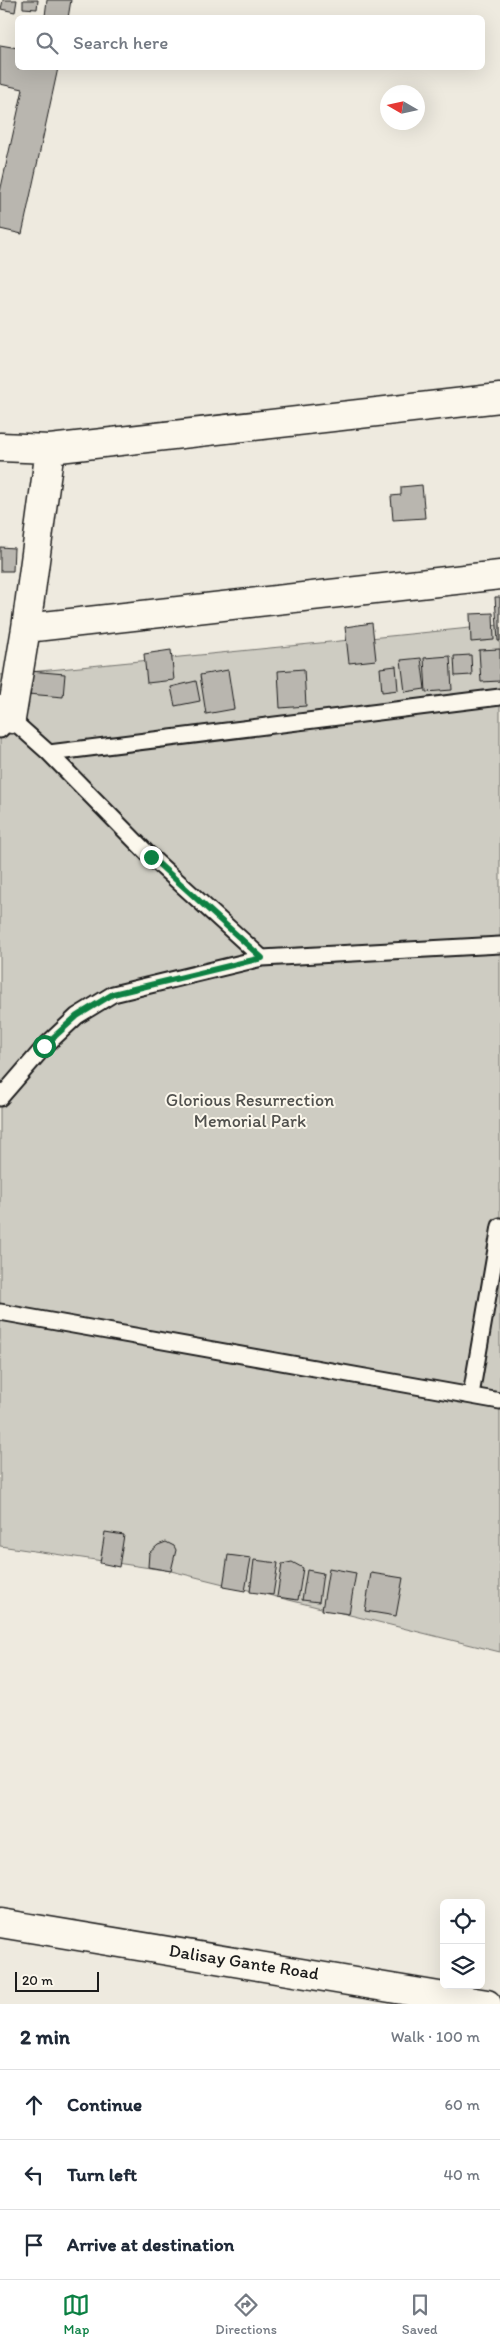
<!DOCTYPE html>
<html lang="en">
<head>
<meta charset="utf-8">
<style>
	:root { --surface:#fff; --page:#f6f6f7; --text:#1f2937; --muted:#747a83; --line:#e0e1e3; --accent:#0b8043 }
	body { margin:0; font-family:Itim,sans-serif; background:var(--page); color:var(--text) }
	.controls { position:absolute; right:15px; bottom:15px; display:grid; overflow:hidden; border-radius:8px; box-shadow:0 5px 20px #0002 }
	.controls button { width:45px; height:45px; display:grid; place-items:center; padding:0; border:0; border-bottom:1px solid var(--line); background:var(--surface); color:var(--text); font:25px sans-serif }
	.compass { position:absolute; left:380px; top:85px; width:45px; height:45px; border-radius:50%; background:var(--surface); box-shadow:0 5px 20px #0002; rotate:279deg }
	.scale { position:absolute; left:15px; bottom:12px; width:84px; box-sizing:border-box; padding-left:5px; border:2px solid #1c1c1c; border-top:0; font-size:14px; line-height:18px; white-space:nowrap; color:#1c1c1c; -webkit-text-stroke:4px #fbf7ec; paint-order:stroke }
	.stop { position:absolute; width:15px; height:15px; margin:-11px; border:4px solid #0b8043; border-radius:50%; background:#fff }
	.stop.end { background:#0b8043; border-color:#fff; box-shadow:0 1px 5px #0008 }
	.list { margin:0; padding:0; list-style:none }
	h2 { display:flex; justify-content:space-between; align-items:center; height:65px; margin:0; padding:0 20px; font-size:21px }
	h2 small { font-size:16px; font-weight:400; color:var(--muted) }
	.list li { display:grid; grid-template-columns:32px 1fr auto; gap:15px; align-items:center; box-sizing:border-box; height:70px; padding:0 20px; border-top:1px solid var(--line) }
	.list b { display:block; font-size:19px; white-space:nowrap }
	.list em { font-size:16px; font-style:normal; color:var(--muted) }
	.icon { flex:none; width:28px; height:28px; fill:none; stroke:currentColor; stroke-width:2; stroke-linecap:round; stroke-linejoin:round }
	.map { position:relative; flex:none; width:500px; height:2004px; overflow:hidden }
	.search { position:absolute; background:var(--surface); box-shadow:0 5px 20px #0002; left:15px; right:15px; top:15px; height:55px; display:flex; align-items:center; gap:12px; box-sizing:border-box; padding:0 18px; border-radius:8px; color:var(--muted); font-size:19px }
	.sheet { height:275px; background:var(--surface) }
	nav { display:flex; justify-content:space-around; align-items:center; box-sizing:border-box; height:70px; border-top:1px solid var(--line); background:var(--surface); font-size:14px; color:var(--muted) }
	nav a { display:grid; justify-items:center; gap:2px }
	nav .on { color:var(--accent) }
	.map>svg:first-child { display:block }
	.green { fill:#ceccc2; stroke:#75746f }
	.building { fill:#b9b6af; stroke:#1c1c1c }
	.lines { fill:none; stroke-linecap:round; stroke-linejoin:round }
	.service-casing { stroke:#1c1c1c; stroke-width:19 }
	.minor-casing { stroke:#1c1c1c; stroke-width:31 }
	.secondary-casing { stroke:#1c1c1c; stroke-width:31 }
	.service { stroke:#fbf7ec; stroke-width:15 }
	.minor { stroke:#fbf7ec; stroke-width:28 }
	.secondary { stroke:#fbf7ec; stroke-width:28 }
	.route { stroke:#0b8043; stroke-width:6 }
	.labels { text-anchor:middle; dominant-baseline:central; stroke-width:4; stroke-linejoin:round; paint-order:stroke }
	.park-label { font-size:18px; fill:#51514e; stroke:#fbf7ec }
	.street-label { font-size:18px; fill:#1c1c1c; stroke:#fbf7ec }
</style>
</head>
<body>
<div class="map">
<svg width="500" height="2004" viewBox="0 0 500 2004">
	<rect width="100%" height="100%" fill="#eeeadf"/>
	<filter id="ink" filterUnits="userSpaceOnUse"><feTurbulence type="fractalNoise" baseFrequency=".02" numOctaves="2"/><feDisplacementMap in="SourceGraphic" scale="10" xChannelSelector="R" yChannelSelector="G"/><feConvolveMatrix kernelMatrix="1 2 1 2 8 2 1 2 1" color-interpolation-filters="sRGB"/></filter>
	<g filter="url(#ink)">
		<path class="green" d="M500,625V1652L171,1571L0,1546V675Z"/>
		<path class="building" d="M3,0H17L15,12L1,9Z
			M23,0H38L37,9L23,8Z
			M47,0H71L68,18L45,16Z
			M0,45L18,48V68H58L22,234L0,229V192L23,89L0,84Z
			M422,485L425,518L393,520L391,496L401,495V487Z
			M0,547L14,548L13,571H0Z
			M495,597H500V641H498Z
			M493,613L494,640L471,642L470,614Z
			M372,623L376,660L349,663L345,627Z
			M500,649V681L481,682L479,650Z
			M171,650L174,680L147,683L144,654Z
			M471,655L472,675L455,676L454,656Z
			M450,656L452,690L426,692L424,658Z
			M421,658L425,689L405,692L401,660Z
			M396,666L398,690L382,692L380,668Z
			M304,669L306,706L280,708L278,671Z
			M228,670L234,709L206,714L200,675Z
			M30,671L65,674L63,697L28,694Z
			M196,681L200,701L175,706L171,687Z
			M105,1532L124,1535L119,1567L100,1563Z
			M166,1542L174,1546L176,1550L171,1571L148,1567L149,1553L158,1545Z
			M228,1555L251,1558L245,1591L223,1587Z
			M254,1560L278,1563L273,1595L250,1592Z
			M292,1562L303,1568L298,1600L277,1597L282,1564Z
			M329,1568L356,1573L349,1614L322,1610Z
			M307,1570L323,1573L319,1602L302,1600Z
			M371,1573L403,1578L396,1616L365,1611Z"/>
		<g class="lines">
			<g class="service-casing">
				<path id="service" d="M0,730L11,719L49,753L151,857L262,958
					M49,753L500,697
					M0,1098L45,1046L77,1016L113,994L262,958L500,945
					M0,1312L500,1401
					M471,1395L500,1226"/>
			</g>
			<g class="minor-casing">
				<path id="minor" d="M0,447L50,449L500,398
					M26,628L500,575
					M0,710L11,719L26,628L50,449"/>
			</g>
			<g class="secondary-casing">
				<path id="secondary" d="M0,1923L487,2004"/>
			</g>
			<use href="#service" class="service"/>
			<use href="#minor" class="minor"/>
			<use href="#secondary" class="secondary"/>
		</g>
	</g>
	<g class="lines" filter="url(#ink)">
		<path class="route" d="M44,1046L77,1016L113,994L262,958L151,857"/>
	</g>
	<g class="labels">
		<g class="park-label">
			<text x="250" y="1100">Glorious Resurrection<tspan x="250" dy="21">Memorial Park</tspan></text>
		</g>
		<g class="street-label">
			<text transform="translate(244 1962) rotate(9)">Dalisay Gante Road</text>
		</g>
	</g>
</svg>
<div class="controls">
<button><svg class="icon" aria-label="locate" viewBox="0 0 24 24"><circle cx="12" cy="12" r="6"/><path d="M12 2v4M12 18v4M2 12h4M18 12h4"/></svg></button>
<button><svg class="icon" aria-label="layers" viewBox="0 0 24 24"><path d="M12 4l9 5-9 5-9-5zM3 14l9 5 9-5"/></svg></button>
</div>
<svg class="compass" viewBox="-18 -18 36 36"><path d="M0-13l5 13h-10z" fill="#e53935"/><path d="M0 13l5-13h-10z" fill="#747a83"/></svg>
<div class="scale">20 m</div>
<div class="stop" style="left:44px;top:1046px"></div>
<div class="stop end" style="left:151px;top:857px"></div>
<div class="search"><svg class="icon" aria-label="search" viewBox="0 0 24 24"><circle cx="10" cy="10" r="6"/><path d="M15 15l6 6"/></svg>Search here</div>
</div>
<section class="sheet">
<h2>2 min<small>Walk · 100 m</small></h2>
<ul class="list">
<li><svg class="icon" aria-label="ahead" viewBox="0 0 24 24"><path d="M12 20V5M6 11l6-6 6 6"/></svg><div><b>Continue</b></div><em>60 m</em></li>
<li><svg class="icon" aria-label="left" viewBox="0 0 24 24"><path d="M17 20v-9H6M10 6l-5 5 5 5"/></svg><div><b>Turn left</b></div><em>40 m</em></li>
<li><svg class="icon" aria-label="arrive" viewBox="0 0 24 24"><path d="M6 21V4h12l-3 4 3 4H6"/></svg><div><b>Arrive at destination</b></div></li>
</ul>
</section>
<nav>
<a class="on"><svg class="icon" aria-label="map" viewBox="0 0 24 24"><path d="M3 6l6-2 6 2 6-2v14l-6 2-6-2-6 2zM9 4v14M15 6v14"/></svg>Map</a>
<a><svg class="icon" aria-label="directions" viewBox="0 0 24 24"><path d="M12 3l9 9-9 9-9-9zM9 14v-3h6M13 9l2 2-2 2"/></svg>Directions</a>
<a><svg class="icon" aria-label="saved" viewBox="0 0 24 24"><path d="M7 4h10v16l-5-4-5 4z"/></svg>Saved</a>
</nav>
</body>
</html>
